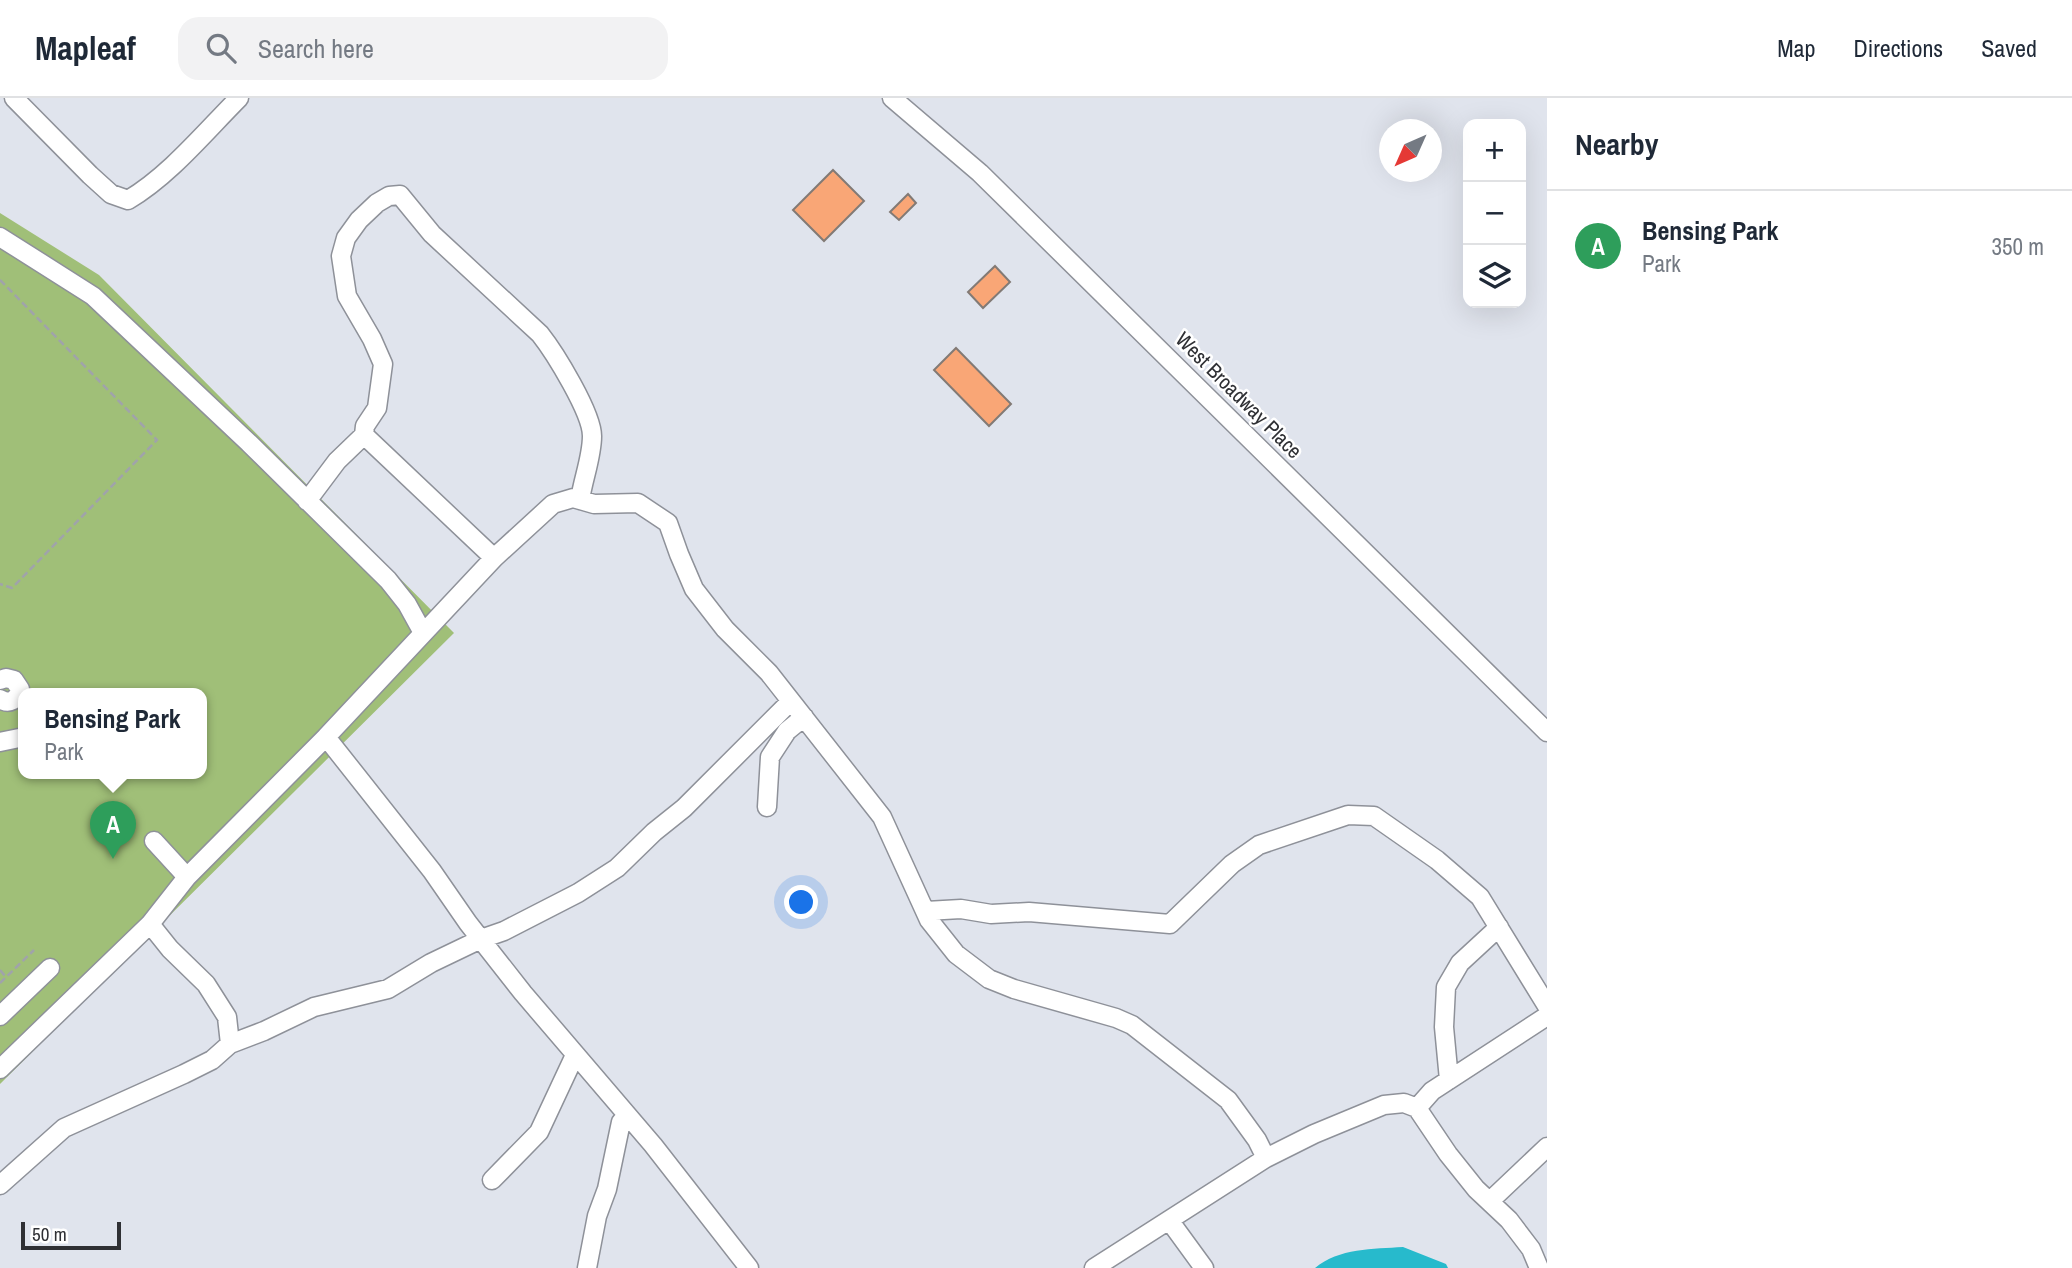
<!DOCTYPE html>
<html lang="en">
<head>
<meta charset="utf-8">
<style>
	:root { --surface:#fff; --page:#f2f2f3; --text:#1f2937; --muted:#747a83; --line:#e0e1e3; --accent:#1a73e8 }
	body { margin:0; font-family:"Archivo Narrow",sans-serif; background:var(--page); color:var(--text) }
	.controls { position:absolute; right:21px; top:21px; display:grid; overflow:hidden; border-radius:14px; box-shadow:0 7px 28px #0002 }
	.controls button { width:63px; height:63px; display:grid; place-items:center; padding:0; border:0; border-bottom:2px solid var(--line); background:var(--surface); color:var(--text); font:35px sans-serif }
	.compass { position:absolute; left:1379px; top:21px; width:63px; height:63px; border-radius:50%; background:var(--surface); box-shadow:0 7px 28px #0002; rotate:225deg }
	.scale { position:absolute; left:21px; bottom:18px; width:100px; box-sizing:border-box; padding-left:7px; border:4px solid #2f3034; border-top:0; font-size:19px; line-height:24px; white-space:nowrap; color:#2f3034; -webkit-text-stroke:5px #fff; paint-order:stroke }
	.you { position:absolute; left:802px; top:805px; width:24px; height:24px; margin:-18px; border:5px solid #fff; border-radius:50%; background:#1a73e8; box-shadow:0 0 0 10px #1a73e833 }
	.badge { display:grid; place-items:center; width:46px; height:46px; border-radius:50%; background:var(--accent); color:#fff; font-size:23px; font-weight:700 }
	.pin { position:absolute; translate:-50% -58px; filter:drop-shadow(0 2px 4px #0008) }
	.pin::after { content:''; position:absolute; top:37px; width:24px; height:21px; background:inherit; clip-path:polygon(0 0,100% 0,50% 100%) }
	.popup { position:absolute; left:18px; top:590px; width:189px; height:91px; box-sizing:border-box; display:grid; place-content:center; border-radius:14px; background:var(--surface); filter:drop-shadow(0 2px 5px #0005); font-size:23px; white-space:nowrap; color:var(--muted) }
	.popup b { font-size:26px; color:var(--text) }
	.popup::after { content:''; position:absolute; left:50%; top:100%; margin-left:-14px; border:14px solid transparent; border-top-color:var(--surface) }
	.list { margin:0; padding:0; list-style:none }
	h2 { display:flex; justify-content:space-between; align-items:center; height:91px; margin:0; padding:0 28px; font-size:30px }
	h2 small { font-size:23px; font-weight:400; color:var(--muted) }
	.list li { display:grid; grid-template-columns:46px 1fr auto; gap:21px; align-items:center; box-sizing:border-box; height:112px; padding:0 28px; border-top:2px solid var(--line) }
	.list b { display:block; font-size:26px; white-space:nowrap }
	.list p { margin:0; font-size:23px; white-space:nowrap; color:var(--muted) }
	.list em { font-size:23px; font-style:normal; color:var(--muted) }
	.icon { flex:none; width:38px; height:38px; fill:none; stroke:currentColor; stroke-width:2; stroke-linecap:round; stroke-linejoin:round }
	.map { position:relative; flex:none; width:1547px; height:1170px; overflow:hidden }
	header { display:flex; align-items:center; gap:42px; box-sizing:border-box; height:98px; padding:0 35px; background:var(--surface); border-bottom:2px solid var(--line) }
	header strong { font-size:33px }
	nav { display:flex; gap:38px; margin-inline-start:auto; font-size:24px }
	.search { width:490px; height:63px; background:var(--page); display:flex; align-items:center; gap:18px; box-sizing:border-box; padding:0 24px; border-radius:21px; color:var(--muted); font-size:26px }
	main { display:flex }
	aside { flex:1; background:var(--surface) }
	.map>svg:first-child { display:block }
	.green { fill:#a0bf78; fill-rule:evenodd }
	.water { fill:#27bacc }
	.building { fill:#f9a676; stroke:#827a75; stroke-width:2 }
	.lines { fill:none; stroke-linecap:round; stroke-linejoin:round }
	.minor-casing { stroke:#8e9199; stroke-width:21 }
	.path { stroke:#a0a3aa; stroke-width:2.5; stroke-dasharray:7 3.5; stroke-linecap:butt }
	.minor { stroke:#fff; stroke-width:18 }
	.labels { text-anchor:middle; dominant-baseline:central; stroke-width:5; stroke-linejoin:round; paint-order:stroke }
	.street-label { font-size:21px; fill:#2f3034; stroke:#fff }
</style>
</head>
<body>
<header>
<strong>Mapleaf</strong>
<div class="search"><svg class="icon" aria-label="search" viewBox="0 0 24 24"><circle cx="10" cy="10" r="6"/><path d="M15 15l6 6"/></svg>Search here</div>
<nav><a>Map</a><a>Directions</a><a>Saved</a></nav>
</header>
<main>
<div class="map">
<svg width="1547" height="1170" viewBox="0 0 1547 1170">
	<rect width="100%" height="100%" fill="#e0e4ed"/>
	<path class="green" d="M0,115L99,177L454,535L0,986ZM24,595H202V675H24Z"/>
	<path class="water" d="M1403,1149L1446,1166L1448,1170H1315C1339,1150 1373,1151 1403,1149Z"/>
	<path class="building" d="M833,72L864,103L824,143L793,112Z
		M908,96L916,105L899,122L890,114Z
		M995,168L1010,184L983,210L968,194Z
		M956,250L1011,306L989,328L934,272Z"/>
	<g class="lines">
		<g class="minor-casing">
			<path id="minor" d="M14,0L90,77L111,96L128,102C169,78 205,34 239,0
				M892,0L980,75L1547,634
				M0,139L93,198L249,345L388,482L407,506L423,535
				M307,403L337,363L364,337
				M494,460L364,337L365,328L377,310L383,266L372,241L347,198L341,158L346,140L359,122L377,105L389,98L400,97L432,136L540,236C555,255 592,315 592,338C592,359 583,381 580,402
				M0,582L6,580L14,582L20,591C18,602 9,607 0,601
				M326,639L432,773L468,825L523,895L653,1047L749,1170
				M0,644L24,639
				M767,709L770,659L787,633L804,619
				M154,743L187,779
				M926,813L961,811L991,816L1029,814L1170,826L1232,766L1259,747L1348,717L1374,718L1437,762L1480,799L1547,908
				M150,826L170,851L206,886L227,919L230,946
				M0,918L50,870
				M0,971L150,826L187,779L326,639L494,460L553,406L573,400L594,406L638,405L668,425L679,456L694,491L725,531L769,575L882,719L929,822L956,856L989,881L1014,891L1116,920L1132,927L1228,1002L1257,1042L1266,1060
				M1449,982L1444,929L1446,889L1460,865L1499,829
				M1417,1010L1432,993L1547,918
				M492,1082L539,1034L575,957
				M0,1087L64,1030L184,976L212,962L230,946L264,933L314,909L388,891L431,865L481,841L504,833L578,795L617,770L654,734L684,710L791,603
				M1490,1103L1547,1049
				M1169,1122L1204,1170
				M587,1170L597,1118L607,1091L621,1024L627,1018
				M1094,1170L1266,1060L1314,1036L1384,1007L1404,1005L1417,1010L1448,1056L1476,1091L1509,1122L1531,1151L1539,1170"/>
		</g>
		<path class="path" d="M0,182L157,342L12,490L0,486
			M0,872L6,879
			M0,885L34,852"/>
		<use href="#minor" class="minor"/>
	</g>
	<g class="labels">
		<g class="street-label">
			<text transform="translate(1239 297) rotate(45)">West Broadway Place</text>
		</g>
	</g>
</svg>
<div class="controls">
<button>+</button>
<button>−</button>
<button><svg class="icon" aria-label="layers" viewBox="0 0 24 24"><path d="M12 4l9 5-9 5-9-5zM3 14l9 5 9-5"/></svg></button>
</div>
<svg class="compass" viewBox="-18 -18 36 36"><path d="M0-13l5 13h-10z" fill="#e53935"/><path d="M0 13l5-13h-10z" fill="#747a83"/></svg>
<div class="scale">50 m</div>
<div class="you"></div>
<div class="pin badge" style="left:113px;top:761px;background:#2e9e5b">A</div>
<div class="popup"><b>Bensing Park</b>Park</div>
</div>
<aside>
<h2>Nearby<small></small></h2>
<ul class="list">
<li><span class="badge" style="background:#2e9e5b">A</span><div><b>Bensing Park</b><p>Park</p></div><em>350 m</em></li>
</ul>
</aside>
</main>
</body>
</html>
